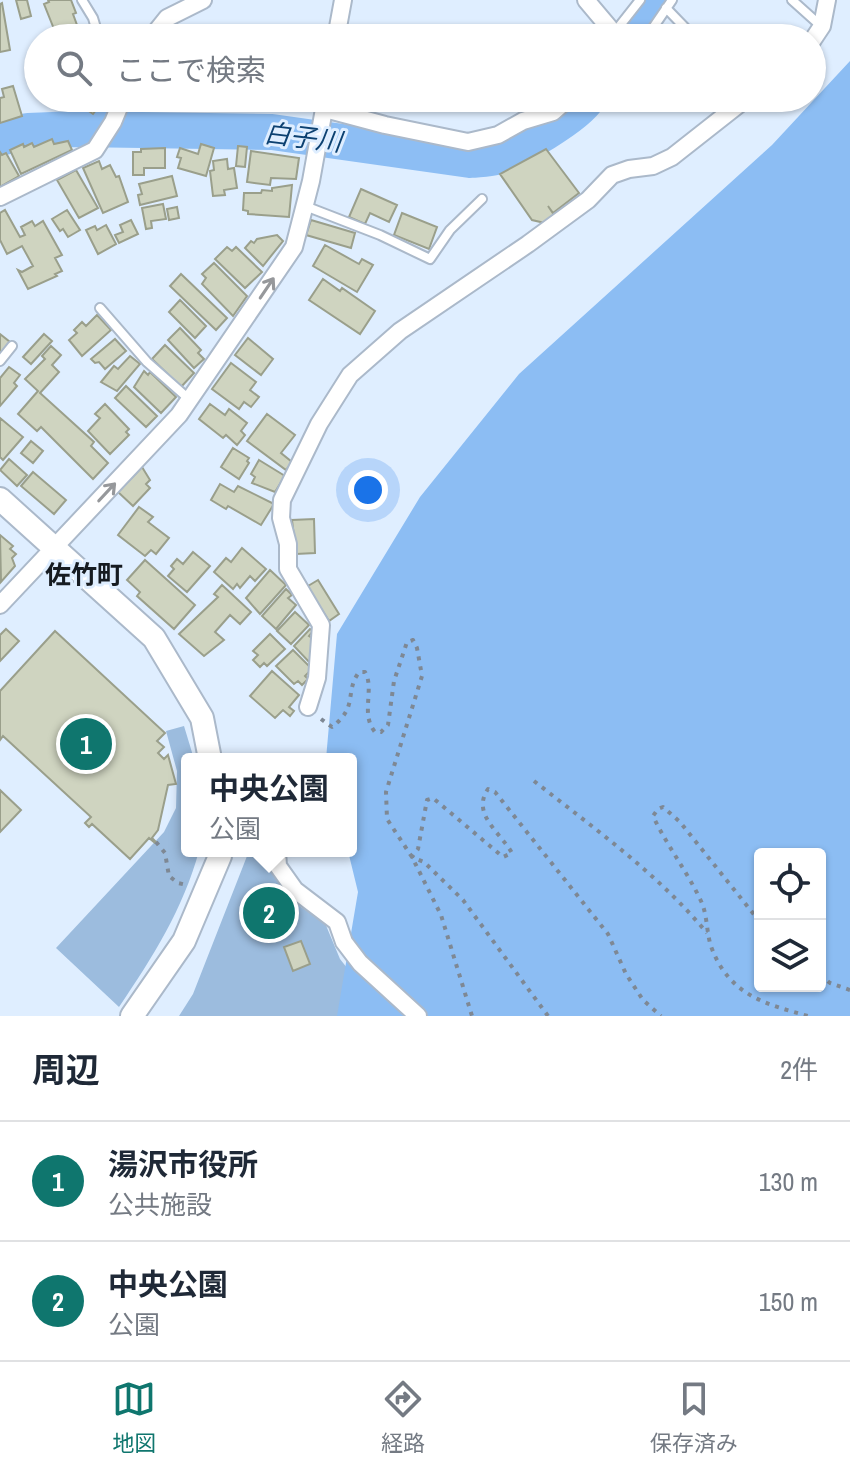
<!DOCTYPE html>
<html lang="ja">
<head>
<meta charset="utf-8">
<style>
	:root { --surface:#fff; --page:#f2f2f3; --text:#1f2937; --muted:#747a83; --line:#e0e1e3; --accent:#0f766e }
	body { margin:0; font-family:"Archivo Narrow","Noto Sans JP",sans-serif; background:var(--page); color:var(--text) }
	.controls { position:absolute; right:24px; bottom:24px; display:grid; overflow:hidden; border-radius:8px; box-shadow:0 2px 6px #0004 }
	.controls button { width:72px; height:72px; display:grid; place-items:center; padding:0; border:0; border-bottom:2px solid var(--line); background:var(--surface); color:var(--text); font:40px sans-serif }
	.you { position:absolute; left:368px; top:490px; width:28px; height:28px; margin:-20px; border:6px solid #fff; border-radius:50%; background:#1a73e8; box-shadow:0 0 0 12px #1a73e833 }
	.badge { display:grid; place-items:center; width:52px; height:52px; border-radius:50%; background:var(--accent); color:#fff; font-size:26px; font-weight:700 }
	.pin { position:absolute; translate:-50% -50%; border:4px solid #fff; box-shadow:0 2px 8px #0006 }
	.popup { position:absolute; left:181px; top:753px; width:176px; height:104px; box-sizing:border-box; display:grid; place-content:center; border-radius:8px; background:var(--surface); filter:drop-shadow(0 2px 6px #0005); font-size:26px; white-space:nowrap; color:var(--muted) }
	.popup b { font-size:30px; color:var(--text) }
	.popup::after { content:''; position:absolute; left:50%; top:100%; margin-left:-16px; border:16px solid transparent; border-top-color:var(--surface) }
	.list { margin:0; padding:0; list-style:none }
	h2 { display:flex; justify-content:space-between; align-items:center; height:104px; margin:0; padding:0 32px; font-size:34px }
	h2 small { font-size:26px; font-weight:400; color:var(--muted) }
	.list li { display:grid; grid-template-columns:52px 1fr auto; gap:24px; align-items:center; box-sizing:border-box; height:120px; padding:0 32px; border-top:2px solid var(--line) }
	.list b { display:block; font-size:30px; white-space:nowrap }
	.list p { margin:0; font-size:26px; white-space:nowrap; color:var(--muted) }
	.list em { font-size:26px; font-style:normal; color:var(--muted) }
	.icon { flex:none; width:44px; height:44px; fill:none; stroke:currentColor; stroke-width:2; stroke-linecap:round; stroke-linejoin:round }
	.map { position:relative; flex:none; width:850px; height:1016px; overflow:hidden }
	.search { position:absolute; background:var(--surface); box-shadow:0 2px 6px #0004; left:24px; right:24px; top:24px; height:88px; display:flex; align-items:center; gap:20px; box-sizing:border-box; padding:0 28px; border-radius:44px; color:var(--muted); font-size:30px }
	.sheet { height:344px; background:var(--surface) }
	nav { display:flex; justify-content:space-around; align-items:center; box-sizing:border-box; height:112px; border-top:2px solid var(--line); background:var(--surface); font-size:22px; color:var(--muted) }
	nav a { display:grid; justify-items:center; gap:4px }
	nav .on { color:var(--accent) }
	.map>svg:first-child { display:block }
	.green { fill:#9cbcde }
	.forest { fill:#8cbdf3; fill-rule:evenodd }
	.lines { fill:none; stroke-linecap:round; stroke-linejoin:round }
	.river { stroke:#8dbef4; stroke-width:36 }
	.building { fill:#cfd4c0; stroke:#9a9f8b; stroke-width:2 }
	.lane-casing { stroke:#abb9ca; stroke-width:12 }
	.street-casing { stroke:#abb9ca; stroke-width:20 }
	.secondary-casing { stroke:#abb9ca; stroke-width:26 }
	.path { stroke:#7e8894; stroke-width:4; stroke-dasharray:4 6; stroke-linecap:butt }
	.lane { stroke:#fff; stroke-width:8 }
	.street { stroke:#fff; stroke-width:16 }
	.secondary { stroke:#fff; stroke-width:22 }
	.oneway { stroke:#96989b }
	.labels { text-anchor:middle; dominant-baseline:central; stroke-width:6; stroke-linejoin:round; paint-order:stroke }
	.water-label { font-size:26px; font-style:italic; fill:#0c4171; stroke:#dfeeff }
	.neighbourhood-label { font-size:26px; font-weight:bold; fill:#161b21; stroke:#dfeeff }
</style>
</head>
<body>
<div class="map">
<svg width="850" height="1016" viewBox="0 0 850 1016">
	<rect width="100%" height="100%" fill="#dfeeff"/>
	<path class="green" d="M184,726L194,759H187V851H199C183,909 153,957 119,1007L56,948L164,832L176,808L177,771L166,731Z
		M249,851H270L268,859L286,897L325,923L340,959L359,983L400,1016H179L193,994Z"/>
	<path class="forest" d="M850,61V1016H337L358,892L348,851H351V759H326L337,634L420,497L519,374L772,145ZM760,854H820V986H760Z"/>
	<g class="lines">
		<path class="river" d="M627,38L657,0
			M0,138L28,131L77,129L272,132L470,160C478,159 488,159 496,157C517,151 576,117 588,98"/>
	</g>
	<path class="building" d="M16,0H27L31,16L21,19Z
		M48,0H71L76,13L73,14L77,25L56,34L44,4L49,2Z
		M2,3L10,50L0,52V4Z
		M13,86L22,116L0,123V98L4,97L2,89Z
		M83,98H113L109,105L103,101L93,114L79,104Z
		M52,139L54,144L68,141L72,150L21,174L10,150L23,144L24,147L32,143L34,147Z
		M201,144L214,148L206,176L178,168L181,158L177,157L180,148L198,154Z
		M238,146L247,147L245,167L236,166Z
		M165,148V168H144V175H133V152H141V149Z
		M546,149L579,193L553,213L548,206L562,227L532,220L500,174Z
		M251,151L299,158L296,179L271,178L270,185L247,182Z
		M0,152L2,155L6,153L19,176L0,187Z
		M227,159L228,169L234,168L237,188L224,190L225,195L213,196L210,171L214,170L213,161Z
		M99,161L102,169L110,165L116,177L119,176L128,202L103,213L83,168Z
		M76,170L98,208L79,218L57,180Z
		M172,176L177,196L140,205L138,195L142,194L139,184Z
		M292,185L289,217L248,214V211L243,210L244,193H261L262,190L272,191V188Z
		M361,189L397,205L389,222L370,213L365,224L349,217Z
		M163,204L166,219L151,221L152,228L146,229L142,208Z
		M177,207L179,218L169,220L167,209Z
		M5,210L20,237L25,235L21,227L32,221L35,226L43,221L62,255L55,258L62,271L55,274L57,276L28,289L18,270L22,272L33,266L22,246L7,254L0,240V213Z
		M67,210L80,230L68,237L63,229L60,231L52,219Z
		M402,213L437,227L429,249L394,235Z
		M131,220L138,234L119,243L115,235L123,232L120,225Z
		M311,220L355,233L351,248L306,235Z
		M106,225L116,244L98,254L86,230L95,226L97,230Z
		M277,235L283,241L263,266L245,248L251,241L254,243L257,239Z
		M325,245L359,264L362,259L373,265L357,292L313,266Z
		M227,247L232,251L236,247L262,272L245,288L215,259Z
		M214,263L247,296L233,316L202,284L206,278L202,274Z
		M181,274L227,318L216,330L170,286Z
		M323,279L340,291L342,288L375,311L360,334L309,300Z
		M180,300L206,326L195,338L169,312Z
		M97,315L111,330L82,356L69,340L77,333L74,330L82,322L86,326Z
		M180,328L201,350L198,353L204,359L194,368L168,340Z
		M0,334L10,342L0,355Z
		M44,334L52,341L31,364L23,357Z
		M248,338L273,359L261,375L235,355Z
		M115,339L126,351L105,369L99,362L95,363L91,359Z
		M165,345L194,373L181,387L152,359Z
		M51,346L61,355L52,365L59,372L40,393L94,442L91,446L108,463L93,479L41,427L37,431L18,414L38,391L25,379L45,359L42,356Z
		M130,356L140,364L117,391L101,382L114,366L118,369Z
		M231,363L256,382L250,390L259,397L251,407L244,402L239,409L212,389Z
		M9,367L20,375L14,383L17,386L0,406V378Z
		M144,371L148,375L150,372L176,397L161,413L134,387Z
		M126,386L157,416L146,427L115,398Z
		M105,404L129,429L126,432L129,435L110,454L88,431L100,418L95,414Z
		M210,404L225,415L229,409L247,423L241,431L245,435L237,445L226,435L223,438L199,419Z
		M267,414L295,435L281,453L292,462L286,470L247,441Z
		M0,418L23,437L3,460L0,457Z
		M31,441L43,451L33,463L21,453Z
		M233,448L249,458L247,461L249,463L239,479L221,467Z
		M9,459L27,475L17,486L0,470Z
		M259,460L285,476L275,492L252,483L255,477L251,474Z
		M142,467L150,480L146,484L150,488L133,506L118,492Z
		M33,472L66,500L54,514L21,486Z
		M220,484L234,492L238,486L274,504L261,525L228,506L226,509L211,500Z
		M139,507L153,517L148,522L169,538L156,554L151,550L145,556L118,535Z
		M314,519L315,553L296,554L292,520Z
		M0,535L13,546L10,549L16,554L12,558L15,566L1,582Z
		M242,548L266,569L255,581L250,576L240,588L237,584L233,589L214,572L226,558L231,562Z
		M193,552L210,566L187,592L168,576L174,569L171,566L177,559L183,564Z
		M145,560L195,605L174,629L137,596L140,592L127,580Z
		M270,570L286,585L260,614L246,598Z
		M318,580L339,614L329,621L318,604L314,606L302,586L306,583L308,586Z
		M222,585L251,612L240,624L230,615L215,632L224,640L204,656L179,634L218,597L214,594Z
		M286,589L292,595L288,598L296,605L276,629L262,616Z
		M295,612L309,625L291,644L277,631Z
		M6,629L19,641L0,661V635Z
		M310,629L313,631L309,636L312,638L310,663L294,646Z
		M55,631L165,733L157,741L164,747L158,753L164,759L168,755L176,784L168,785L158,830L152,838L156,842L155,843L149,838L130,859L92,824L89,827L85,823L91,817L3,736L0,740V691Z
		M270,634L285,649L267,666L264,663L260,667L253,660L258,655L253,651Z
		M293,650L312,669L305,676L308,679L302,685L298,681L294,684L276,666Z
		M272,671L299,695L289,707L294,711L290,716L283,710L275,718L250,696Z
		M0,790L21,810L0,832Z
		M301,941L310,964L293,971L284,947Z"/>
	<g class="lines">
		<g class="lane-casing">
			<path id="lane" d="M82,0L93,18L99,38
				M792,0L821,26
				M666,8L695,38
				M614,33L640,0
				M337,35L418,31
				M646,38L672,0
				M305,206L380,235L430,259L450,230L482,199
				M100,308L147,362L190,400
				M0,361L12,346"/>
		</g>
		<g class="street-casing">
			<path id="street" d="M586,0L618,38
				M151,38L167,18L203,0
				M336,38L343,0
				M812,41L822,26L827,0
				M325,109L385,125L468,142L498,135L523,121L553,112L569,98
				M0,197L95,150L113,122L123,98
				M0,605L179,415L294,247L311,181L326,98
				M308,707L317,678L321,625L288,569V544L281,518L282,500L319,424L350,375L400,331L528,244L588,200L612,175L629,169L653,166L672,157L747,98
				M277,851L278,866L295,890L337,922L344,942L360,963L418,1016"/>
		</g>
		<g class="secondary-casing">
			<path id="secondary" d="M0,499L154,638L202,718L210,759
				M132,1016L184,941L220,856V851"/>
		</g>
		<path class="path" d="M321,719L332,727C359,706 344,693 359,672H365C375,689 360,714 375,732H381L388,725L394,681L407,642L413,640L417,648L422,676L386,792L387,819L412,857L441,915L472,1016
			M534,781C595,829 658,874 707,933
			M156,842L165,853L169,876L178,883L187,885
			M760,922L680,822L663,807L658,809L653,816C667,846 687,871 701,901C708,916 706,934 712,949C730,995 765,1004 808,1016
			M820,975L830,983L850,990
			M548,1016L463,900L424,862L412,857L418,849L427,800L433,798L503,857L512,853C500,832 471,814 488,789L495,792L608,934L626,974L643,1000L661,1016"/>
		<use href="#lane" class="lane"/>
		<use href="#street" class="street"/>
		<use href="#secondary" class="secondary"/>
	</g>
	<defs><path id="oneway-shaft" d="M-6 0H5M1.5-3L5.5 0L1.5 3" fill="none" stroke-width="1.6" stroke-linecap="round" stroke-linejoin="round" transform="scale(2)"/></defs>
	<g class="oneway">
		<use href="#oneway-shaft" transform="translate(267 288) rotate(-56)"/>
		<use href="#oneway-shaft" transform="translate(107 492) rotate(-47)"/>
	</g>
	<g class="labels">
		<g class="water-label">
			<text transform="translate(303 137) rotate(7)">白子川</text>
		</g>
		<g class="neighbourhood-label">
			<text x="84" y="574">佐竹町</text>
		</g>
	</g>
</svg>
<div class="controls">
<button><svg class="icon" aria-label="locate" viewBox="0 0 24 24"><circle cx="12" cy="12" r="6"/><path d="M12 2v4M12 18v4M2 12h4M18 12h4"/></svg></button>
<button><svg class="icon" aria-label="layers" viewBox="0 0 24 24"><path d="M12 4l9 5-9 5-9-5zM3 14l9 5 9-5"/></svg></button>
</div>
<div class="you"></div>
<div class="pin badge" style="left:86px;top:744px">1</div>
<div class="pin badge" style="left:269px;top:913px">2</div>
<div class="popup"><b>中央公園</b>公園</div>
<div class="search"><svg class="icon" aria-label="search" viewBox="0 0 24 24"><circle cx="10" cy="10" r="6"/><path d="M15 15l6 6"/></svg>ここで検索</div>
</div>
<section class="sheet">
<h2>周辺<small>2件</small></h2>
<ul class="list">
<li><span class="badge">1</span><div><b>湯沢市役所</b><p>公共施設</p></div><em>130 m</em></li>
<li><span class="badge">2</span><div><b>中央公園</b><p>公園</p></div><em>150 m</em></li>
</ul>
</section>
<nav>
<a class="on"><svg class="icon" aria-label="map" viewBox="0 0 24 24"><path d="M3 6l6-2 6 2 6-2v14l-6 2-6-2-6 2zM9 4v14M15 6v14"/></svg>地図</a>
<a><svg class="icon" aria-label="directions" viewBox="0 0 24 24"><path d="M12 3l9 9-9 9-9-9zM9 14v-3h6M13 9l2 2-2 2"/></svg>経路</a>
<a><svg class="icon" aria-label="saved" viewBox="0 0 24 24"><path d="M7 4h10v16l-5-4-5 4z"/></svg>保存済み</a>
</nav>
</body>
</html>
